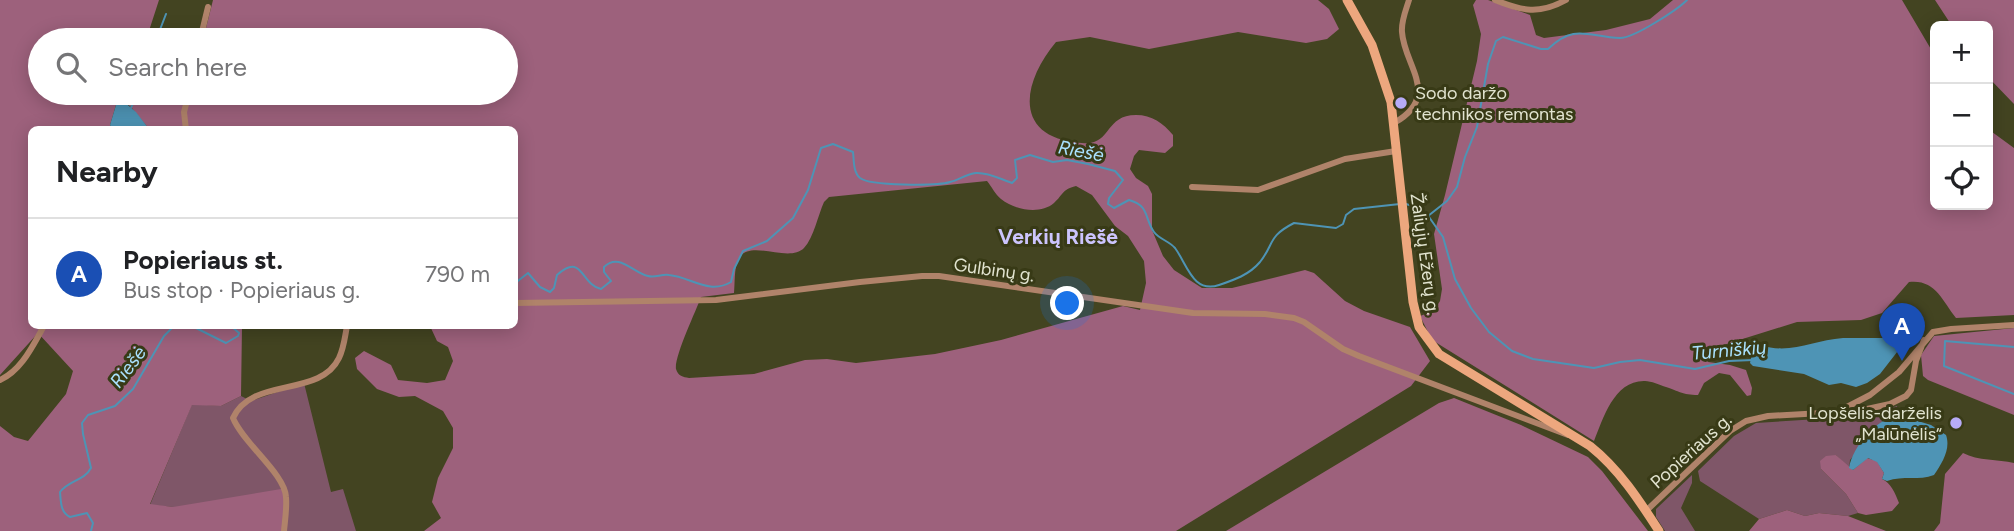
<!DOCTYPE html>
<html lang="en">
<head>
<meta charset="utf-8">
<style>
	:root { --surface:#fff; --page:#f2f2f2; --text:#202124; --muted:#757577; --line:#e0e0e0; --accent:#0b8043 }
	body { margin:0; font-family:Figtree,sans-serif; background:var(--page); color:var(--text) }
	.controls { position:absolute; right:21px; top:21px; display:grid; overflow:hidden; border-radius:10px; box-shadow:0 4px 18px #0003 }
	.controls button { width:63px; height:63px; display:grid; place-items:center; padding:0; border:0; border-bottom:2px solid var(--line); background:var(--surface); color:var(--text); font:35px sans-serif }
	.you { position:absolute; left:1068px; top:304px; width:24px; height:24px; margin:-18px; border:5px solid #fff; border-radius:50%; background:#1a73e8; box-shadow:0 0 0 10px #1a73e833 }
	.badge { display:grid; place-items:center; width:46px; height:46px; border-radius:50%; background:var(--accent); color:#fff; font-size:23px; font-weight:700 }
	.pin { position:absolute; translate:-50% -58px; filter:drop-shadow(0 2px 4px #0008) }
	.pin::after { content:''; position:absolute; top:37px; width:24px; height:21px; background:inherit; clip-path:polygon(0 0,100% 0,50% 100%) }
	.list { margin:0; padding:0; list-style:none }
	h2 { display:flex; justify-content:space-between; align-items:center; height:91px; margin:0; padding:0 28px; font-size:30px }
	h2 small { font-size:23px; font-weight:400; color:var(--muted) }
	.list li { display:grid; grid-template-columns:46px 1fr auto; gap:21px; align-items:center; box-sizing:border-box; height:112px; padding:0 28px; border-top:2px solid var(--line) }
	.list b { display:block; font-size:26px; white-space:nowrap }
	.list p { margin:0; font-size:23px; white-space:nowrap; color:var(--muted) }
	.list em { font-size:23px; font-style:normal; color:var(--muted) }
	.icon { flex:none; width:38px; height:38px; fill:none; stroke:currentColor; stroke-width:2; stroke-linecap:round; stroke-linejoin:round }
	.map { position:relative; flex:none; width:2014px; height:531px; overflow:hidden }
	.search { position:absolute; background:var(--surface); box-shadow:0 4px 18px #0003; left:28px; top:28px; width:490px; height:77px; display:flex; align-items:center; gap:18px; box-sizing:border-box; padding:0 24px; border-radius:38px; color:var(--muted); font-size:26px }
	.panel { position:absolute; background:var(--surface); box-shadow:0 4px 18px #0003; left:28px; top:126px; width:490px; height:203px; border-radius:10px }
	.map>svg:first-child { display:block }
	.green { fill:#7f5668 }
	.forest { fill:#9d617c; fill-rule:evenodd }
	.water { fill:#4e94b5 }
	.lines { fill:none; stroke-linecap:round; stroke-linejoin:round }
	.stream { stroke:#4e94b5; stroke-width:2 }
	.minor { stroke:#b0836a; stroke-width:6 }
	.secondary { stroke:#eda77e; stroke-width:9 }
	.poi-dot { fill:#b7abf7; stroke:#383a16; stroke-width:2.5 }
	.labels { text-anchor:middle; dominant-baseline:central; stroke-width:6; stroke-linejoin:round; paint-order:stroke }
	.poi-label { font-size:18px; fill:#e2e4d0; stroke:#383a16; text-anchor:start }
	.street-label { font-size:18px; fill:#e2e4d0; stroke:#383a16 }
	.water-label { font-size:19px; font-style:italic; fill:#a9e1fe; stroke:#383a16 }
	.quarter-label { font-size:21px; font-weight:bold; fill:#ccc4fd; stroke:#383a16 }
</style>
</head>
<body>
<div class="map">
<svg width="2014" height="531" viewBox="0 0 2014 531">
	<rect width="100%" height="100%" fill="#434421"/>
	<path class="green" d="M304,383L331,492L343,489L356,531H287L173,507L150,505L192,404L221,406L241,396L251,401Z
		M1897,406L1898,415L1885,418L1850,460L1849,468L1836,455L1821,469L1846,494L1858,513L1848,516L1819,513L1805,516L1787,510L1759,519L1700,481L1698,471L1734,436L1756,423L1866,416Z
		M1692,475V483L1681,508L1695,531H1665L1656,517V509Z"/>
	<path class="forest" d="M0,0H159L146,40H40V93H506V40H203L213,0H1318L1329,9L1339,29L1327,39L1306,43L1238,32L1149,49L1090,37L1056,42C1021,84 1013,138 1082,143C1112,146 1104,115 1136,115C1152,115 1163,123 1173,135V146L1165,153L1139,150L1134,156L1130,169L1136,178L1148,186L1152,194V230L1163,256L1174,270L1202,288H1232L1305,270L1314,273L1345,301L1364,311L1410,327L1430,361L1411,386L1176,531H424L441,518L432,502L438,478L453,448V428L443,411L415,396L399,397L377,389L357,369L355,358L364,351L391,365L398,380L427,383L445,380L453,361L448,347L437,341L430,326H514V130L149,129L131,107L122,100L116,105L110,125L112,129L32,130V326H242L241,396L221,406L192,405L150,504L173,507L287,488V531H0V426L14,437L28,441L66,394L73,371L38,333L0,375ZM987,181C992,187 995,194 1001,199C1015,210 1040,215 1054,203C1064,194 1061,190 1076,186L1092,195L1115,226L1128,236L1144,261L1146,283L1140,310L1123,306L1001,340L935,354L856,363L827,359L805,360L754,374L689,378C683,377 678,376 676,369C674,357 696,311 701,297L734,293C735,283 734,269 738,260C748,237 788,264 804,248C814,237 818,215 824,202L829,197Z
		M1476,0H1488L1530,15L1536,35L1544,38L1606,30L1650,19L1673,0H1902L1935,56V205H1988V129L2014,148V315L1956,318C1942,300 1935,279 1909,282L1882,313L1861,320L1797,322L1717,347L1711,353L1708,362L1730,365L1746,370L1752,388L1751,395L1747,396L1730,375L1719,373L1704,383L1698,395C1682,395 1679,391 1666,387C1660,385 1651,381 1645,381C1614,380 1603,419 1594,441L1432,340L1420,316L1434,311L1440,301L1442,289L1434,234L1445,195L1477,61L1481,34L1473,5Z
		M1935,0H2014V104L1988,77V26H1952Z
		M2014,328V415L1928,380L1923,376L1921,355L1934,336Z
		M1454,398L1521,425L1588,457L1602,471L1648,531H1226L1439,403Z
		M1963,453C1978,461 1998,459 2014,463V531H1934L1940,523L1945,474Z
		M1836,455L1853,470L1867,458L1877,461L1884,473L1882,479C1891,483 1895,493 1899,503L1892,511L1866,515L1858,513L1846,494L1821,469L1820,461L1826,456Z
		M1787,510L1805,516L1819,513L1848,516L1886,531H1749L1759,519Z"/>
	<path class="water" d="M122,100L136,112L149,129H112L110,125L116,105Z
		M1843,338H1900L1901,347L1880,374L1867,383L1856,387L1841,383L1829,385L1804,374L1753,366L1750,363L1752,353L1760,345C1791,355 1813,340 1843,338Z
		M1898,415L1931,425L1946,435C1951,449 1942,463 1934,475C1919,481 1903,475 1887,481L1882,479L1884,473L1877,462L1868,458L1853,470L1849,468C1853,446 1876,419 1898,415Z"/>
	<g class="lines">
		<path class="stream" d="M156,40L166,14
			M131,108L137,93
			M1406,204L1416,207L1428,216L1447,201L1457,187L1465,157L1477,127L1488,64L1496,41L1503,37L1541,49H1548C1575,23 1588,37 1620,38C1634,38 1677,10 1687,0
			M1429,217L1443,237L1455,279L1471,308L1489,332L1512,351L1533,359L1594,368L1620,362L1640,360L1695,369L1729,361L1753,360
			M514,284L528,273L540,287L550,292L554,288L557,275C583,252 580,284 601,289L611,281L604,272V267C619,252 633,273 648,276C655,278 661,274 669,275C691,277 709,295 731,282L734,269L743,251L767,241L793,218L808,190L821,148L833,144L853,152C854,160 853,172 860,178C870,186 937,186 950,182C959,180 966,174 976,173C988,172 1000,179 1012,183L1017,178L1015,160L1030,155L1053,162L1067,160L1088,164L1115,171L1123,180L1109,198L1108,204L1114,208L1129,200C1150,206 1144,218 1154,232C1159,239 1169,241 1175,248C1187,264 1193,294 1219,285C1234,280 1249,275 1260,262C1275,243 1267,237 1294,223L1336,228L1343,224L1346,215L1354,209L1400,204
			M192,326L226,343L238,336L239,333L231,326
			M2014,347L1945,341L1944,366L2014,394
			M91,531L93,523L87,513L70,517C60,512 61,501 60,492C69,480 84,481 91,468L83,434L82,423L88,415L115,406L133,389L164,336L174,326"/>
		<path class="minor" d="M1495,0C1522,11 1539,15 1566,0
			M200,40L208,7
			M1394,123C1442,96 1404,66 1402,32C1401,21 1406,10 1409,0
			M186,130L184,112L189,93
			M1192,187L1258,190L1345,159L1396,151
			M514,303L716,300L860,282L922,276H939L1193,313L1265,314L1294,318L1304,322L1343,349L1359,356L1568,435
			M0,380C22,370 33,345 44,326
			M1843,409L1870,395L1899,372L1933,332L1951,329L2014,325
			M1646,511L1730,431L1746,421L1768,416L1858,411L1890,404L1906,396L1911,390L1916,361L1924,340
			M284,531C285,520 287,508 286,497C285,474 243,443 233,418C252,376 320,398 339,358C344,348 345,336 347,326"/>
		<path class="secondary" d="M1347,0L1372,45L1391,102L1413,302L1419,327L1439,354L1590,446C1619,469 1639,500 1659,531"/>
	</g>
	<g class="poi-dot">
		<circle cx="1401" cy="103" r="7"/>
		<circle cx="1956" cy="423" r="7"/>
	</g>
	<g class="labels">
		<g class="poi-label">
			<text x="1415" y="93">Sodo daržo<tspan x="1415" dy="21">technikos remontas</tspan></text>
			<text x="1942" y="413" text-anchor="end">Lopšelis-darželis<tspan x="1942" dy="21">„Malūnėlis“</tspan></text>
		</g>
		<g class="street-label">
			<text transform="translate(1425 254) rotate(82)">Žaliųjų Ežerų g.</text>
			<text transform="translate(994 270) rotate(8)">Gulbinų g.</text>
			<text transform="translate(1691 451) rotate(-42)">Popieriaus g.</text>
		</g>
		<g class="water-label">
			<text transform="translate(1081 151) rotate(11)">Riešė</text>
			<text transform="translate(1729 350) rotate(-5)">Turniškių</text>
			<text transform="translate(128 367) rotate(-53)">Riešė</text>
		</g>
		<g class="quarter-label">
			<text x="1058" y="236">Verkių Riešė</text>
		</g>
	</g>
</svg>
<div class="controls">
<button>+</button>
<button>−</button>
<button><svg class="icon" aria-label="locate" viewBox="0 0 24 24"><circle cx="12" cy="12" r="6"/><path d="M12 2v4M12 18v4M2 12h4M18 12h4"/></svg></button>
</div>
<div class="you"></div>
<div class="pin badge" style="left:1902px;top:361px;background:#1a4fb4">A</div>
<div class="search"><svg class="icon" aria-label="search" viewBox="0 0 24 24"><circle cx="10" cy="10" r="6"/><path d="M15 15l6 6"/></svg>Search here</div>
<section class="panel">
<h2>Nearby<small></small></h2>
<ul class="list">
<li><span class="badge" style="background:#1a4fb4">A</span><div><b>Popieriaus st.</b><p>Bus stop · Popieriaus g.</p></div><em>790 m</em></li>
</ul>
</section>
</div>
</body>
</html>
